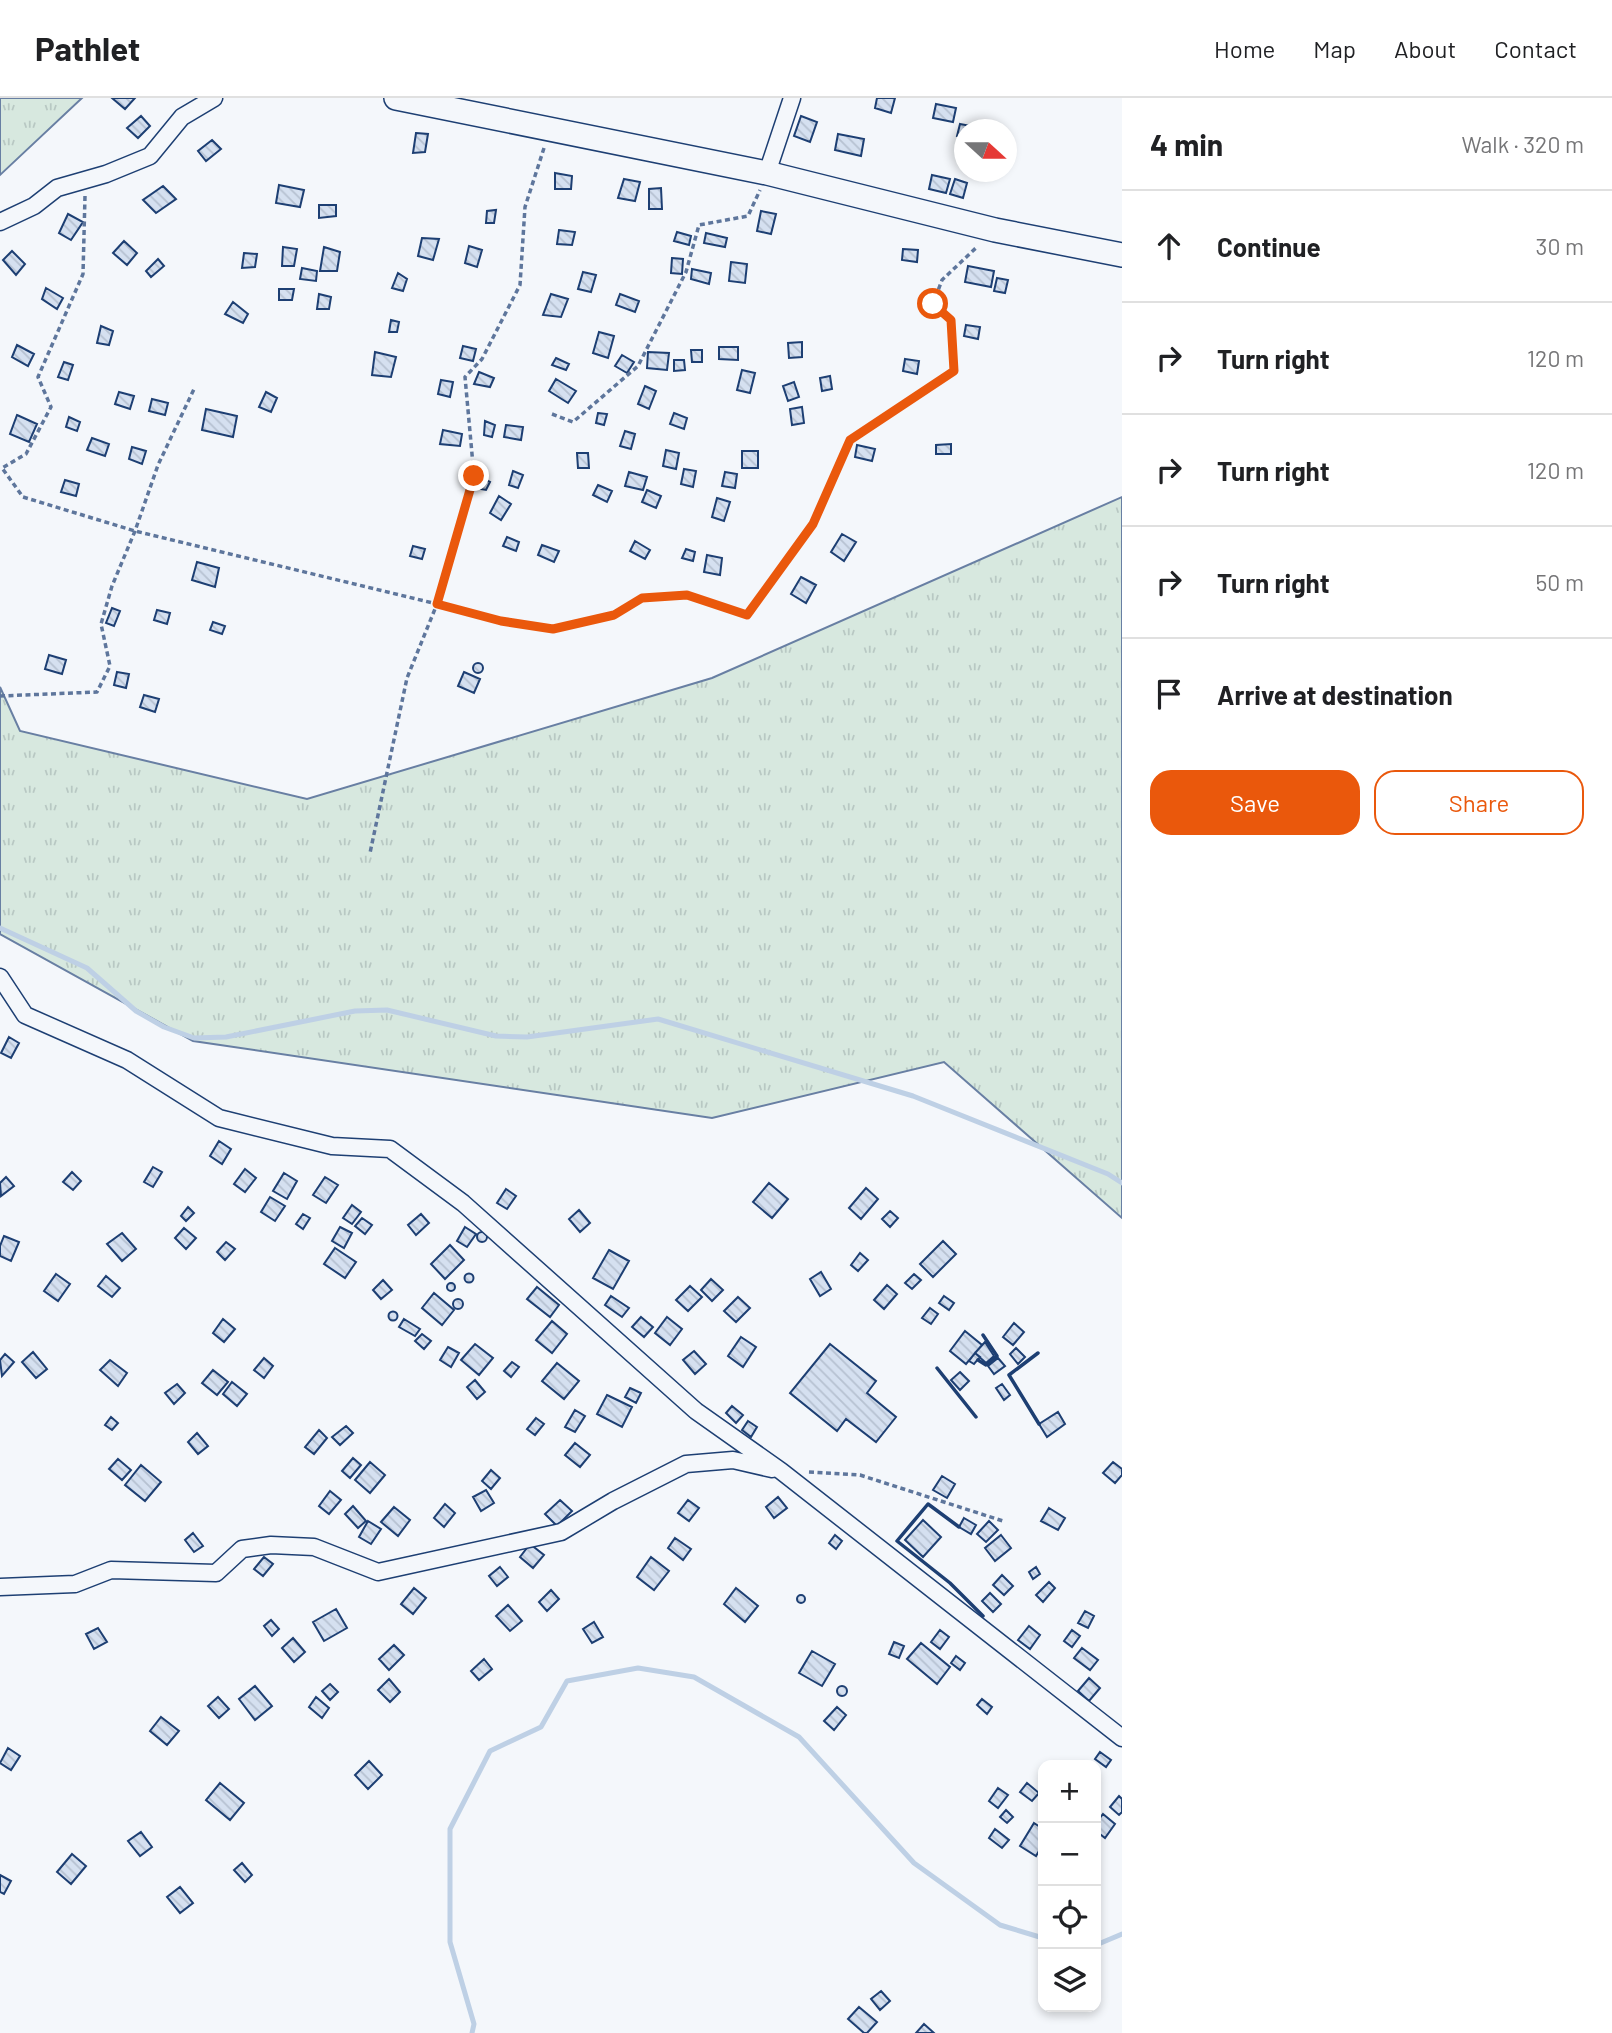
<!DOCTYPE html>
<html lang="en">
<head>
<meta charset="utf-8">
<style>
	:root { --surface:#fff; --page:#f6f6f6; --text:#202124; --muted:#757577; --line:#e0e0e0; --accent:#ea580c }
	body { margin:0; font-family:Barlow,sans-serif; background:var(--page); color:var(--text) }
	.controls { position:absolute; right:21px; bottom:21px; display:grid; overflow:hidden; border-radius:14px; box-shadow:0 4px 10px #0003 }
	.controls button { width:63px; height:63px; display:grid; place-items:center; padding:0; border:0; border-bottom:2px solid var(--line); background:var(--surface); color:var(--text); font:35px sans-serif }
	.compass { position:absolute; left:954px; top:21px; width:63px; height:63px; border-radius:50%; background:var(--surface); box-shadow:0 4px 10px #0003; rotate:111deg }
	.stop { position:absolute; width:21px; height:21px; margin:-16px; border:5px solid #ea580c; border-radius:50%; background:#fff }
	.stop.end { background:#ea580c; border-color:#fff; box-shadow:0 2px 7px #0008 }
	.list { margin:0; padding:0; list-style:none }
	h2 { display:flex; justify-content:space-between; align-items:center; height:91px; margin:0; padding:0 28px; font-size:30px }
	h2 small { font-size:23px; font-weight:400; color:var(--muted) }
	.list li { display:grid; grid-template-columns:46px 1fr auto; gap:21px; align-items:center; box-sizing:border-box; height:112px; padding:0 28px; border-top:2px solid var(--line) }
	.list b { display:block; font-size:26px; white-space:nowrap }
	.list em { font-size:23px; font-style:normal; color:var(--muted) }
	.actions { display:flex; gap:14px; padding:21px 28px }
	.actions a { flex:1; padding:16px 0; border:2px solid var(--accent); border-radius:21px; text-align:center; font-size:24px; color:var(--accent) }
	.actions .main { background:var(--accent); color:#fff }
	.icon { flex:none; width:38px; height:38px; fill:none; stroke:currentColor; stroke-width:2; stroke-linecap:round; stroke-linejoin:round }
	.map { position:relative; flex:none; width:1122px; height:1935px; overflow:hidden }
	header { display:flex; align-items:center; gap:42px; box-sizing:border-box; height:98px; padding:0 35px; background:var(--surface); border-bottom:2px solid var(--line) }
	header strong { font-size:33px }
	nav { display:flex; gap:38px; margin-inline-start:auto; font-size:24px }
	main { display:flex }
	aside { flex:1; background:var(--surface) }
	.map>svg:first-child { display:block }
	.grass { fill:url(#grass-tufts); stroke:#687fa3; stroke-width:2 }
	.lines { fill:none; stroke-linecap:round; stroke-linejoin:round }
	.stream { stroke:#bed0e5; stroke-width:5 }
	.building { fill:url(#building-back-hatch); stroke:#1d3f73; stroke-width:2 }
	.street-casing { stroke:#1d3f73; stroke-width:19 }
	.secondary-casing { stroke:#1d3f73; stroke-width:26 }
	.path { stroke:#5e769c; stroke-width:3.5; stroke-dasharray:5 3.5; stroke-linecap:butt }
	.street { stroke:#f4f7fb; stroke-width:16 }
	.secondary { stroke:#f4f7fb; stroke-width:23 }
	.wall { stroke:#1d3f73; stroke-width:3.5 }
	.route { stroke:#ea580c; stroke-width:9 }
</style>
</head>
<body>
<header>
<strong>Pathlet</strong>
<nav><a>Home</a><a>Map</a><a>About</a><a>Contact</a></nav>
</header>
<main>
<div class="map">
<svg width="1122" height="1935" viewBox="0 0 1122 1935">
	<defs>
		<pattern id="grass-tufts" width="24" height="20" patternUnits="userSpaceOnUse" patternTransform="scale(1.75)"><rect width="24" height="20" fill="#d7e8df"/><path d="M3 7l-1-3M5 7V3M7 7l1-3M15 17l-1-3M17 17v-4M19 17l1-3" fill="none" stroke="#b8c8c3"/></pattern>
		<pattern id="building-back-hatch" width="6" height="6" patternUnits="userSpaceOnUse" patternTransform="scale(1.75)"><rect width="6" height="6" fill="#d5e0f0"/><path d="M-1 5l2 2M0 0l6 6M5-1l2 2" fill="none" stroke="#b6c1d1"/></pattern>
	</defs>
	<rect width="100%" height="100%" fill="#f4f7fb"/>
	<path class="grass" d="M0,0H82L0,77Z
		M1122,399V1120L944,964L712,1020L193,943L0,836V589L20,633L307,701L712,580Z"/>
	<g class="lines">
		<path class="stream" d="M0,830L87,870L136,913L164,929L194,940L226,939L355,913L387,912L496,938L527,939L658,921L913,998L1108,1076L1122,1085
			M1096,1847L1122,1836
			M472,1935L474,1926L450,1844V1731L490,1653L541,1629L567,1583L638,1570L694,1579L799,1639L914,1765L1000,1827L1043,1840"/>
	</g>
	<path class="building" d="M112,0H135L125,11Z
		M877,0H895L891,15L875,10Z
		M936,6L956,10L953,24L933,20Z
		M141,18L150,28L138,40L127,30Z
		M801,18L817,24L810,44L794,38Z
		M960,26L976,29L975,32H964V40L957,38Z
		M416,35L428,36L425,54L413,55Z
		M838,36L864,41L861,58L835,52Z
		M212,42L221,51L206,63L198,53Z
		M555,75L572,78L571,91H555Z
		M932,77L950,81L946,95L929,91Z
		M624,81L640,84L635,103L618,100Z
		M955,81L967,85L963,100L950,96Z
		M279,87L304,92L300,109L276,105Z
		M163,88L176,101L156,115L143,102Z
		M661,90L662,111H649V91Z
		M319,107H336V118L319,120Z
		M496,112L494,125H486L487,113Z
		M761,113L776,116L771,136L757,133Z
		M68,116L83,124L71,142L59,135Z
		M559,132L575,134L572,147L557,146Z
		M677,134L691,138L689,147L674,143Z
		M706,135L727,140L725,149L704,145Z
		M422,140L439,141L433,162L418,158Z
		M124,143L137,155L127,167L113,155Z
		M469,148L482,152L477,169L465,165Z
		M283,149L297,151L294,168H282Z
		M324,149L340,154L337,173H320Z
		M903,151L918,152L917,164L902,162Z
		M12,153L25,166L16,177L3,162Z
		M244,155L257,156L255,169L242,170Z
		M672,160L683,161L682,176L671,175Z
		M158,161L164,168L151,179L146,173Z
		M731,164L747,166L745,185L729,183Z
		M968,168L994,173L991,189L965,184Z
		M302,170L317,173L316,183L300,181Z
		M692,171L711,175L709,186L691,181Z
		M583,174L596,177L591,194L578,191Z
		M398,175L407,181L403,193L392,190Z
		M997,180L1008,182L1005,195L994,193Z
		M46,190L63,200L57,211L42,201Z
		M279,191H294L292,202H279Z
		M319,196L331,199L329,211H317Z
		M551,196L568,201L561,219L543,217Z
		M620,196L639,203L635,214L616,207Z
		M233,204L248,216L243,225L225,216Z
		M391,222L399,224L397,234H389Z
		M966,227L980,229L978,241L964,238Z
		M101,228L113,233L109,247L97,245Z
		M599,234L614,238L608,260L593,255Z
		M802,244V259L789,260L788,245Z
		M17,247L34,256L28,268L12,259Z
		M463,248L476,251L473,263L460,260Z
		M719,249H738V262L719,261Z
		M691,252H702V264H692Z
		M375,254L396,259L391,279L372,277Z
		M648,254L669,255L667,272L647,270Z
		M622,257L634,264L627,275L615,268Z
		M556,260L569,266L566,272L552,267Z
		M905,261L919,263L917,276L903,273Z
		M674,262H684L685,272L674,273Z
		M64,264L73,267L68,282L58,279Z
		M742,272L755,275L750,295L737,292Z
		M479,274L494,280L490,289L474,286Z
		M830,278L832,291L822,293L820,280Z
		M556,281L576,293L568,305L549,293Z
		M441,282L453,284L450,299L438,296Z
		M794,284L799,299L788,303L783,288Z
		M645,288L656,293L649,311L638,306Z
		M119,294L134,298L130,311L115,306Z
		M266,294L277,300L271,314L259,309Z
		M152,301L168,305L165,317L149,313Z
		M802,309L804,325L792,327L790,311Z
		M206,311L237,318L233,339L202,332Z
		M598,315L607,316L604,327L596,325Z
		M674,315L687,320L684,331L670,326Z
		M17,317L37,326L29,344L10,336Z
		M69,319L80,324L77,333L66,329Z
		M485,323L495,327L492,339L484,337Z
		M506,327L523,329L521,342L504,339Z
		M443,332L462,336L460,348L440,346Z
		M625,333L635,336L631,351L620,348Z
		M92,340L109,346L105,358L87,352Z
		M951,346V356H936V347Z
		M857,347L875,351L872,363L855,359Z
		M132,349L146,353L142,366L129,361Z
		M666,352L679,355L676,371L663,368Z
		M742,353H758V370H742Z
		M577,355H588L589,370H578Z
		M684,371L696,373L693,389L681,386Z
		M513,373L523,377L518,390L509,387Z
		M629,374L647,379L643,392L625,388Z
		M725,374L737,376L735,390L722,388Z
		M478,378L490,384L486,392L475,390Z
		M65,382L79,386L76,398L61,394Z
		M598,387L612,393L607,404L593,397Z
		M647,392L661,398L656,410L642,404Z
		M499,398L511,406L501,422L490,415Z
		M717,400L730,404L724,423L712,419Z
		M842,436L856,444L844,463L831,454Z
		M507,439L519,444L516,453L503,448Z
		M635,443L650,452L645,461L630,453Z
		M542,447L559,453L554,464L538,457Z
		M413,448L425,451L422,461L410,458Z
		M686,451L695,454L693,463L682,460Z
		M707,457L722,460L720,477L704,474Z
		M197,464L219,470L215,489L192,482Z
		M801,479L816,487L806,505L791,496Z
		M112,510L120,513L114,528L106,525Z
		M157,512L170,515L167,526L154,522Z
		M213,524L225,528L222,536L210,532Z
		M49,557L66,562L62,576L45,571Z
		M473 570a5 5 0 1 1 10 0a5 5 0 1 1-10 0Z
		M117,574L129,576L126,590L114,587Z
		M464,574L480,581L474,595L458,588Z
		M144,597L159,601L155,614L140,609Z
		M9,939L19,945L11,960L1,955Z
		M219,1043L231,1051L222,1066L210,1058Z
		M153,1069L162,1074L153,1089L144,1084Z
		M245,1071L256,1080L245,1094L234,1086Z
		M72,1074L81,1083L73,1092L63,1084Z
		M284,1075L297,1083L287,1101L273,1093Z
		M6,1079L14,1088L1,1098L0,1085Z
		M325,1079L338,1087L326,1105L313,1097Z
		M769,1085L788,1101L772,1120L753,1104Z
		M866,1090L878,1101L861,1121L849,1110Z
		M506,1091L516,1098L507,1111L497,1105Z
		M270,1099L285,1108L275,1123L261,1114Z
		M352,1107L361,1114L352,1126L343,1120Z
		M188,1109L194,1115L186,1123L181,1118Z
		M579,1112L590,1125L580,1134L569,1121Z
		M890,1113L898,1120L890,1129L882,1121Z
		M303,1116L310,1120L303,1131L296,1126Z
		M421,1116L429,1125L416,1137L408,1127Z
		M362,1120L372,1127L365,1136L355,1128Z
		M340,1129L352,1135L344,1150L332,1143Z
		M465,1129L476,1136L467,1149L457,1143Z
		M184,1130L196,1140L186,1151L175,1140Z
		M477 1139a5 5 0 1 1 10 0a5 5 0 1 1-10 0Z
		M122,1135L136,1151L122,1163L107,1146Z
		M4,1138L19,1144L11,1163L0,1158V1148Z
		M943,1143L956,1156L933,1179L920,1166Z
		M226,1144L235,1151L225,1162L217,1154Z
		M450,1147L464,1162L445,1181L431,1166Z
		M335,1150L356,1164L345,1180L324,1166Z
		M609,1152L629,1163L613,1191L593,1180Z
		M860,1155L868,1162L858,1173L851,1167Z
		M821,1174L831,1191L820,1198L810,1181Z
		M464.5 1180a4.5 4.5 0 1 1 9 0a4.5 4.5 0 1 1-9 0Z
		M56,1176L70,1186L58,1203L44,1193Z
		M914,1176L921,1182L912,1191L905,1185Z
		M106,1178L120,1190L112,1199L98,1188Z
		M711,1181L723,1192L712,1203L701,1192Z
		M383,1182L392,1192L381,1201L373,1192Z
		M447 1189a4 4 0 1 1 8 0a4 4 0 1 1-8 0Z
		M887,1187L897,1196L884,1211L874,1202Z
		M690,1188L702,1199L688,1213L676,1202Z
		M537,1189L559,1207L550,1219L527,1201Z
		M434,1195L454,1212L442,1227L422,1210Z
		M611,1198L629,1210L622,1219L605,1207Z
		M944,1198L954,1205L949,1212L939,1205Z
		M738,1199L750,1210L736,1224L724,1213Z
		M453 1206a5 5 0 1 1 10 0a5 5 0 1 1-10 0Z
		M930,1210L938,1216L931,1226L922,1220Z
		M388.5 1218a4.5 4.5 0 1 1 9 0a4.5 4.5 0 1 1-9 0Z
		M641,1219L653,1229L644,1239L632,1229Z
		M667,1219L682,1231L670,1247L655,1235Z
		M223,1221L235,1231L224,1244L213,1235Z
		M404,1221L420,1231L415,1238L399,1229Z
		M552,1223L567,1236L552,1255L536,1242Z
		M1014,1225L1024,1234L1013,1247L1003,1239Z
		M965,1233L982,1247L966,1266L950,1253Z
		M422,1236L431,1243L424,1251L415,1243Z
		M741,1239L756,1249L743,1269L728,1258Z
		M985,1244L994,1258L986,1265L975,1255Z
		M475,1246L493,1260L479,1277L461,1262Z
		M830,1246L876,1283L867,1295L896,1319L876,1344L846,1321L837,1333L790,1295Z
		M448,1249L459,1255L451,1269L440,1262Z
		M1016,1250L1025,1259L1018,1266L1010,1256Z
		M694,1253L706,1266L695,1276L683,1262Z
		M33,1254L47,1271L36,1280L22,1264Z
		M975,1255L980,1259L974,1266L969,1263Z
		M5,1256L14,1264L2,1278L0,1262Z
		M264,1260L273,1268L264,1280L254,1272Z
		M998,1260L1005,1268L994,1276L988,1268Z
		M110,1262L127,1275L118,1288L100,1272Z
		M512,1264L519,1269L511,1279L504,1273Z
		M557,1265L579,1283L564,1301L542,1283Z
		M213,1272L228,1284L217,1297L202,1285Z
		M960,1274L969,1283L960,1292L951,1282Z
		M475,1282L485,1294L477,1301L467,1289Z
		M232,1284L247,1296L237,1308L223,1296Z
		M177,1286L185,1295L174,1306L165,1295Z
		M1002,1286L1010,1297L1004,1302L996,1290Z
		M630,1290L641,1295L636,1305L625,1299Z
		M607,1297L632,1309L622,1329L597,1316Z
		M732,1308L743,1317L736,1325L726,1315Z
		M575,1312L585,1318L575,1334L565,1329Z
		M1058,1314L1065,1326L1047,1339L1039,1326Z
		M111,1319L118,1325L112,1332L105,1327Z
		M536,1320L544,1326L535,1337L527,1331Z
		M748,1323L757,1329L751,1339L742,1332Z
		M346,1328L353,1335L340,1347L332,1339Z
		M319,1332L327,1340L314,1356L305,1349Z
		M197,1335L208,1348L198,1356L188,1344Z
		M575,1345L590,1357L580,1369L565,1357Z
		M353,1360L361,1367L350,1380L342,1373Z
		M118,1361L131,1372L122,1382L109,1371Z
		M370,1364L385,1377L370,1395L355,1382Z
		M1113,1364L1122,1371V1377L1115,1385L1103,1375Z
		M141,1367L161,1384L145,1403L125,1387Z
		M491,1372L500,1380L491,1391L482,1383Z
		M942,1378L955,1386L947,1400L933,1392Z
		M486,1392L494,1405L481,1413L473,1399Z
		M330,1393L341,1402L329,1416L319,1408Z
		M778,1399L787,1410L774,1420L766,1409Z
		M560,1402L572,1413L557,1428L545,1416Z
		M688,1402L699,1410L689,1423L678,1415Z
		M445,1406L455,1415L444,1429L434,1420Z
		M353,1408L366,1423L358,1430L345,1416Z
		M394,1409L410,1422L398,1438L381,1424Z
		M1049,1410L1065,1420L1058,1432L1041,1423Z
		M964,1420L976,1427L971,1436L959,1429Z
		M923,1422L941,1439L923,1459L905,1442Z
		M368,1423L381,1431L371,1446L359,1439Z
		M989,1423L998,1432L986,1444L977,1436Z
		M193,1435L203,1448L194,1454L185,1442Z
		M835,1437L842,1443L836,1451L829,1445Z
		M1001,1437L1011,1450L995,1463L985,1450Z
		M675,1440L691,1451L683,1462L668,1450Z
		M530,1446L544,1457L533,1470L520,1459Z
		M264,1459L273,1466L263,1478L254,1471Z
		M651,1459L669,1473L654,1492L637,1479Z
		M500,1469L508,1479L497,1488L489,1478Z
		M1036,1469L1040,1476L1033,1481L1029,1474Z
		M1002,1477L1013,1488L1004,1497L993,1487Z
		M1049,1484L1055,1490L1043,1504L1036,1497Z
		M414,1490L426,1500L413,1516L401,1506Z
		M736,1490L758,1508L745,1524L724,1506Z
		M551,1492L559,1501L547,1513L539,1504Z
		M990,1495L1001,1506L993,1514L982,1503Z
		M797 1501a4 4 0 1 1 8 0a4 4 0 1 1-8 0Z
		M508,1507L522,1523L510,1533L496,1518Z
		M336,1511L347,1530L324,1543L313,1524Z
		M1085,1513L1094,1518L1088,1530L1078,1525Z
		M271,1522L279,1531L272,1538L264,1528Z
		M594,1524L603,1539L592,1545L583,1531Z
		M1029,1528L1040,1537L1030,1551L1018,1542Z
		M98,1530L107,1544L94,1551L86,1536Z
		M940,1532L949,1539L940,1551L931,1544Z
		M1072,1532L1080,1538L1072,1549L1064,1543Z
		M293,1540L305,1554L294,1564L282,1550Z
		M894,1544L904,1548L899,1560L889,1556Z
		M921,1545L950,1569L937,1586L907,1561Z
		M394,1547L404,1557L389,1572L379,1561Z
		M1082,1550L1098,1562L1090,1572L1074,1560Z
		M812,1553L835,1566L822,1588L799,1575Z
		M956,1558L965,1565L960,1572L951,1565Z
		M484,1561L492,1571L479,1582L471,1573Z
		M1089,1580L1100,1590L1089,1603L1078,1593Z
		M389,1581L400,1594L390,1604L378,1592Z
		M330,1586L338,1594L330,1602L322,1593Z
		M837 1593a5 5 0 1 1 10 0a5 5 0 1 1-10 0Z
		M255,1588L272,1608L255,1622L239,1601Z
		M218,1599L229,1611L219,1620L208,1608Z
		M316,1599L329,1610L322,1620L309,1609Z
		M982,1601L992,1609L987,1616L977,1607Z
		M837,1609L846,1617L834,1632L824,1623Z
		M161,1619L179,1633L167,1647L150,1633Z
		M8,1650L20,1658L11,1672L0,1665Z
		M1100,1654L1111,1662L1106,1669L1095,1661Z
		M369,1663L382,1677L368,1691L355,1677Z
		M220,1685L244,1705L230,1722L206,1702Z
		M1027,1685L1039,1695L1032,1703L1020,1694Z
		M998,1690L1008,1697L998,1710L989,1703Z
		M1119,1698L1122,1701V1714L1119,1717L1110,1709Z
		M1006,1712L1013,1719L1007,1725L1000,1719Z
		M1103,1716L1115,1726L1105,1740L1096,1733V1725Z
		M1034,1725L1043,1731V1746L1036,1758L1020,1748Z
		M995,1731L1009,1742L1002,1750L989,1740Z
		M141,1734L152,1749L140,1758L128,1743Z
		M72,1756L86,1768L71,1786L57,1774Z
		M242,1765L252,1777L245,1784L234,1772Z
		M0,1777L11,1783L4,1796L0,1794Z
		M180,1789L193,1805L180,1815L167,1799Z
		M881,1893L890,1903L880,1912L871,1901Z
		M859,1909L877,1924L867,1935H864L848,1921Z
		M924,1926L934,1935H916Z"/>
	<g class="lines">
		<g class="street-casing">
			<path id="street" d="M767,75L792,0
				M0,124L34,108L57,90L106,76L150,58L182,19L214,0
				M0,879L25,917L127,962L219,1020L332,1048L390,1051L463,1105L696,1313L781,1373L1122,1640
				M0,1489L75,1486L111,1472L216,1475L242,1451L271,1447L314,1449L378,1474L561,1434L613,1403L686,1366L733,1362L772,1371"/>
		</g>
		<g class="secondary-casing">
			<path id="secondary" d="M396,0L767,75L995,132L1122,157"/>
		</g>
		<path class="path" d="M544,50L525,109L520,187L482,261L465,279L474,378L437,506L501,523L553,531L614,517L642,500L687,497L747,517L813,426L850,342L955,273L951,222L933,206L942,182L978,148
			M85,98L83,176L38,279L51,309L26,356L2,370L23,399L135,433L437,506L407,580L370,755
			M552,316L573,324L638,268L686,174L699,127L748,118L760,92
			M0,598L97,594L110,568L101,526L112,488L135,433L158,367L194,291
			M809,1374L860,1377L1003,1423"/>
		<use href="#street" class="street"/>
		<use href="#secondary" class="secondary"/>
		<path class="wall" d="M1038,1255L1009,1277L1039,1326
			M978,1262L986,1267L997,1258L983,1237
			M937,1270L976,1319
			M959,1429L928,1406L897,1443L950,1485L983,1518"/>
	</g>
	<g class="lines">
		<path class="route" d="M474,378L437,506L501,523L553,531L614,517L642,500L687,497L747,517L813,426L850,342L954,273L951,222L933,206"/>
	</g>
</svg>
<div class="controls">
<button>+</button>
<button>−</button>
<button><svg class="icon" aria-label="locate" viewBox="0 0 24 24"><circle cx="12" cy="12" r="6"/><path d="M12 2v4M12 18v4M2 12h4M18 12h4"/></svg></button>
<button><svg class="icon" aria-label="layers" viewBox="0 0 24 24"><path d="M12 4l9 5-9 5-9-5zM3 14l9 5 9-5"/></svg></button>
</div>
<svg class="compass" viewBox="-18 -18 36 36"><path d="M0-13l5 13h-10z" fill="#e53935"/><path d="M0 13l5-13h-10z" fill="#757577"/></svg>
<div class="stop" style="left:933px;top:206px"></div>
<div class="stop end" style="left:474px;top:378px"></div>
</div>
<aside>
<h2>4 min<small>Walk · 320 m</small></h2>
<ul class="list">
<li><svg class="icon" aria-label="ahead" viewBox="0 0 24 24"><path d="M12 20V5M6 11l6-6 6 6"/></svg><div><b>Continue</b></div><em>30 m</em></li>
<li><svg class="icon" aria-label="right" viewBox="0 0 24 24"><path d="M7 20v-9h11M14 6l5 5-5 5"/></svg><div><b>Turn right</b></div><em>120 m</em></li>
<li><svg class="icon" aria-label="right" viewBox="0 0 24 24"><path d="M7 20v-9h11M14 6l5 5-5 5"/></svg><div><b>Turn right</b></div><em>120 m</em></li>
<li><svg class="icon" aria-label="right" viewBox="0 0 24 24"><path d="M7 20v-9h11M14 6l5 5-5 5"/></svg><div><b>Turn right</b></div><em>50 m</em></li>
<li><svg class="icon" aria-label="arrive" viewBox="0 0 24 24"><path d="M6 21V4h12l-3 4 3 4H6"/></svg><div><b>Arrive at destination</b></div></li>
</ul>
<div class="actions"><a class="main">Save</a><a>Share</a></div>
</aside>
</main>
</body>
</html>
